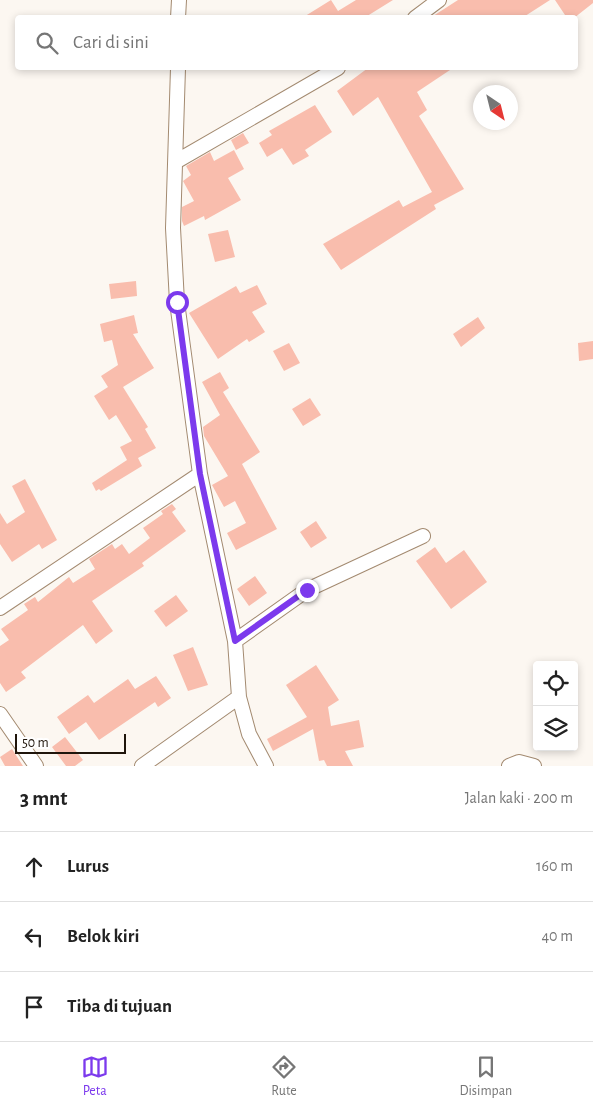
<!DOCTYPE html>
<html lang="id">
<head>
<meta charset="utf-8">
<style>
	:root { --surface:#fff; --page:#f2f2f2; --text:#222; --muted:#767676; --line:#e0e0e0; --accent:#7c3aed }
	body { margin:0; font-family:"Alegreya Sans",sans-serif; background:var(--page); color:var(--text) }
	.controls { position:absolute; right:15px; bottom:15px; display:grid; overflow:hidden; border-radius:5px; box-shadow:0 2px 8px #0003 }
	.controls button { width:45px; height:45px; display:grid; place-items:center; padding:0; border:0; border-bottom:1px solid var(--line); background:var(--surface); color:var(--text); font:25px sans-serif }
	.compass { position:absolute; left:473px; top:85px; width:45px; height:45px; border-radius:50%; background:var(--surface); box-shadow:0 2px 8px #0003; rotate:145deg }
	.scale { position:absolute; left:15px; bottom:12px; width:111px; box-sizing:border-box; padding-left:5px; border:2px solid #1f150b; border-top:0; font-size:14px; line-height:18px; white-space:nowrap; color:#1f150b; -webkit-text-stroke:4px #fff; paint-order:stroke }
	.stop { position:absolute; width:15px; height:15px; margin:-11px; border:4px solid #7c3aed; border-radius:50%; background:#fff }
	.stop.end { background:#7c3aed; border-color:#fff; box-shadow:0 1px 5px #0008 }
	.list { margin:0; padding:0; list-style:none }
	h2 { display:flex; justify-content:space-between; align-items:center; height:65px; margin:0; padding:0 20px; font-size:21px }
	h2 small { font-size:16px; font-weight:400; color:var(--muted) }
	.list li { display:grid; grid-template-columns:32px 1fr auto; gap:15px; align-items:center; box-sizing:border-box; height:70px; padding:0 20px; border-top:1px solid var(--line) }
	.list b { display:block; font-size:19px; white-space:nowrap }
	.list em { font-size:16px; font-style:normal; color:var(--muted) }
	.icon { flex:none; width:28px; height:28px; fill:none; stroke:currentColor; stroke-width:2; stroke-linecap:round; stroke-linejoin:round }
	.map { position:relative; flex:none; width:593px; height:766px; overflow:hidden }
	.search { position:absolute; background:var(--surface); box-shadow:0 2px 8px #0003; left:15px; right:15px; top:15px; height:55px; display:flex; align-items:center; gap:12px; box-sizing:border-box; padding:0 18px; border-radius:5px; color:var(--muted); font-size:19px }
	.sheet { height:275px; background:var(--surface) }
	nav { display:flex; justify-content:space-around; align-items:center; box-sizing:border-box; height:70px; border-top:1px solid var(--line); background:var(--surface); font-size:14px; color:var(--muted) }
	nav a { display:grid; justify-items:center; gap:2px }
	nav .on { color:var(--accent) }
	.map>svg:first-child { display:block }
	.building { fill:#f9bdad }
	.lines { fill:none; stroke-linecap:round; stroke-linejoin:round }
	.minor-casing { stroke:#a38a70; stroke-width:16 }
	.minor { stroke:#fff; stroke-width:14 }
	.route { stroke:#7c3aed; stroke-width:6 }
</style>
</head>
<body>
<div class="map">
<svg width="593" height="766" viewBox="0 0 593 766">
	<rect width="100%" height="100%" fill="#fcf7f1"/>
	<path class="building" d="M331,0L338,11L356,0H393L364,18H302Z
		M458,0H550L522,18H430Z
		M555,0H593V3L574,18H567Z
		M368,68H453L417,92L427,110L419,116L464,189L434,205L436,209L341,270L323,244L399,200L403,207L432,192L378,97L353,116L337,91Z
		M315,105L332,132L305,150L309,156L293,165L282,148L267,157L259,143L272,135L269,131Z
		M243,133L249,143L236,150L231,140Z
		M234,150L244,169L228,178L241,200L205,220L204,216L184,226L182,221V207L194,201L183,181L191,175L186,166L210,152L214,161Z
		M228,230L235,257L215,262L208,234Z
		M136,281L137,296L111,299L109,284Z
		M257,285L267,304L252,312L265,332L249,342L247,339L218,359L189,313L236,286L240,293Z
		M134,315L138,333L133,334L154,368L123,387L148,427L145,429L156,448L138,458L142,466L101,491L99,489L96,491L92,483L127,460L120,447L132,441L116,415L109,420L94,396L108,387L101,376L118,365L112,340L104,342L100,324Z
		M478,317L485,328L461,347L453,334Z
		M593,341V359L579,361L578,343Z
		M289,343L300,363L284,371L273,351Z
		M220,372L229,388L223,392L260,452L242,464L277,529L236,550L227,533L246,523L235,501L224,507L212,485L228,476L204,436L203,427L220,415L202,382Z
		M310,398L321,415L303,426L292,409Z
		M25,479L57,540L42,549L39,544L12,562L0,544V513L7,524L25,512L12,486Z
		M172,504L176,509L172,512L186,531L142,563L144,566L92,601L113,631L96,644L83,625L21,672L26,678L6,692L0,683V646L9,640L1,629L28,610L24,604L35,597L38,602L69,577L73,583L95,569L89,559L112,544L115,549L122,544L129,554L150,538L143,528L163,514L161,511Z
		M316,521L327,538L311,548L300,532Z
		M435,547L446,563L464,550L487,582L451,609L416,561Z
		M255,576L267,593L249,606L237,589Z
		M176,595L188,611L166,627L154,611Z
		M193,647L208,685L188,691L173,655Z
		M316,665L339,700L328,707L331,726L359,720L364,747L345,751L353,766H327L324,760L319,761L313,729L273,751L267,739L307,717L286,685Z
		M156,676L171,698L158,707L155,702L99,740L86,722L69,734L57,717L88,695L94,703L128,679L135,689Z
		M65,737L83,760L75,766H66L52,747Z
		M12,749L23,766H5L0,757Z"/>
	<g class="lines">
		<g class="minor-casing">
			<path id="minor" d="M178,18L179,0
				M415,18L439,0
				M178,68L173,228L177,302L200,474L235,641L239,697L249,734L266,766
				M177,161L338,68
				M0,608L200,474
				M235,641L307,590L423,536
				M0,714L36,766
				M142,766L239,697
				M509,766L519,762L534,766"/>
		</g>
		<use href="#minor" class="minor"/>
	</g>
	<g class="lines">
		<path class="route" d="M177,302L200,474L235,641L307,590"/>
	</g>
</svg>
<div class="controls">
<button><svg class="icon" aria-label="locate" viewBox="0 0 24 24"><circle cx="12" cy="12" r="6"/><path d="M12 2v4M12 18v4M2 12h4M18 12h4"/></svg></button>
<button><svg class="icon" aria-label="layers" viewBox="0 0 24 24"><path d="M12 4l9 5-9 5-9-5zM3 14l9 5 9-5"/></svg></button>
</div>
<svg class="compass" viewBox="-18 -18 36 36"><path d="M0-13l5 13h-10z" fill="#e53935"/><path d="M0 13l5-13h-10z" fill="#767676"/></svg>
<div class="scale">50 m</div>
<div class="stop" style="left:177px;top:302px"></div>
<div class="stop end" style="left:307px;top:590px"></div>
<div class="search"><svg class="icon" aria-label="search" viewBox="0 0 24 24"><circle cx="10" cy="10" r="6"/><path d="M15 15l6 6"/></svg>Cari di sini</div>
</div>
<section class="sheet">
<h2>3 mnt<small>Jalan kaki · 200 m</small></h2>
<ul class="list">
<li><svg class="icon" aria-label="ahead" viewBox="0 0 24 24"><path d="M12 20V5M6 11l6-6 6 6"/></svg><div><b>Lurus</b></div><em>160 m</em></li>
<li><svg class="icon" aria-label="left" viewBox="0 0 24 24"><path d="M17 20v-9H6M10 6l-5 5 5 5"/></svg><div><b>Belok kiri</b></div><em>40 m</em></li>
<li><svg class="icon" aria-label="arrive" viewBox="0 0 24 24"><path d="M6 21V4h12l-3 4 3 4H6"/></svg><div><b>Tiba di tujuan</b></div></li>
</ul>
</section>
<nav>
<a class="on"><svg class="icon" aria-label="map" viewBox="0 0 24 24"><path d="M3 6l6-2 6 2 6-2v14l-6 2-6-2-6 2zM9 4v14M15 6v14"/></svg>Peta</a>
<a><svg class="icon" aria-label="directions" viewBox="0 0 24 24"><path d="M12 3l9 9-9 9-9-9zM9 14v-3h6M13 9l2 2-2 2"/></svg>Rute</a>
<a><svg class="icon" aria-label="saved" viewBox="0 0 24 24"><path d="M7 4h10v16l-5-4-5 4z"/></svg>Disimpan</a>
</nav>
</body>
</html>
